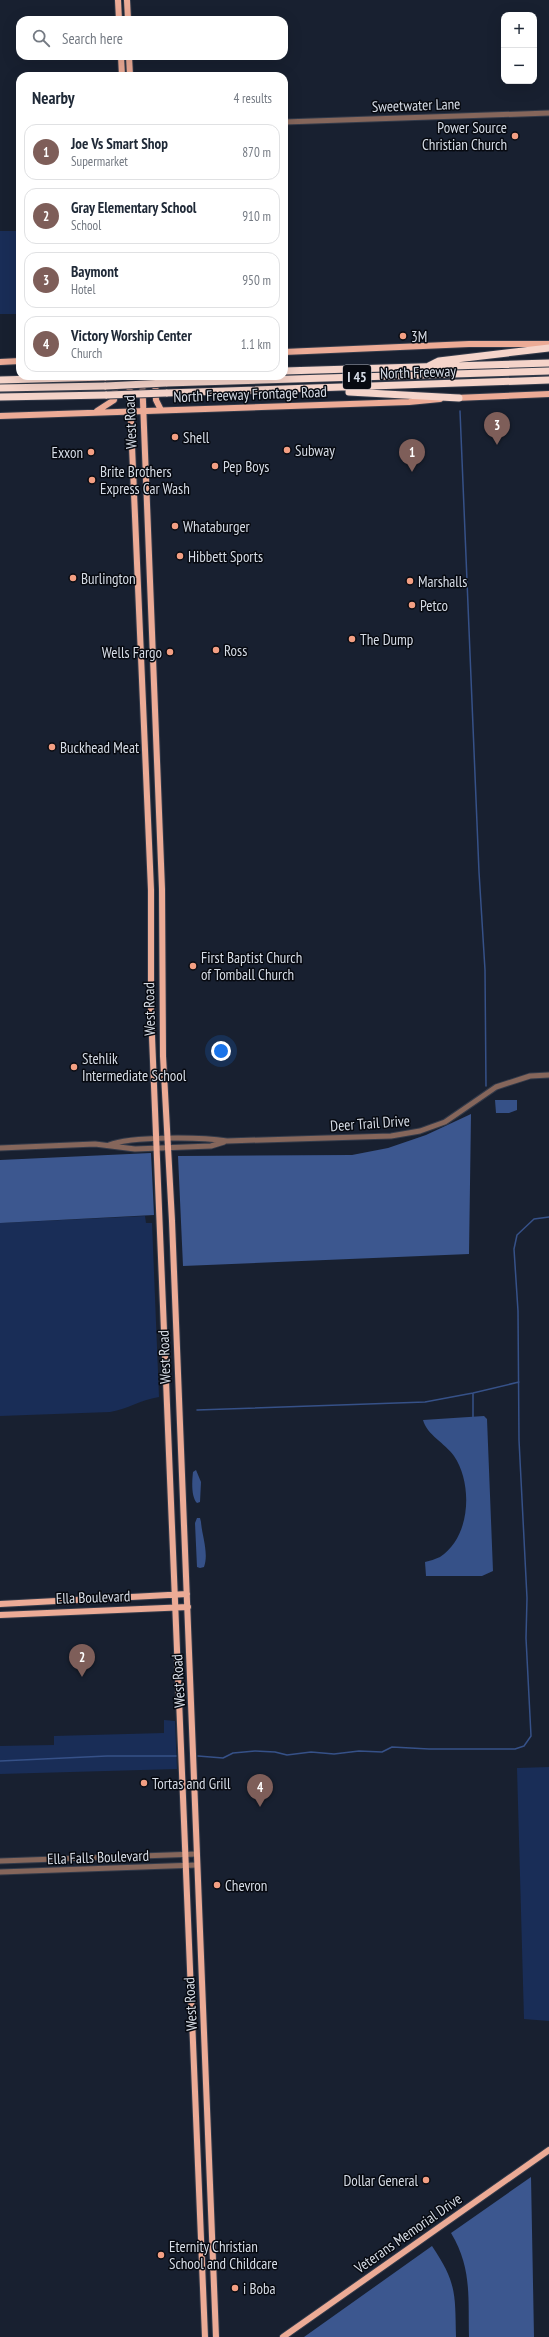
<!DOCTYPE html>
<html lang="en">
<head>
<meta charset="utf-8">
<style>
	:root { --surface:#fff; --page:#f6f6f7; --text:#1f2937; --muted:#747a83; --line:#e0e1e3; --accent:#7e5e59 }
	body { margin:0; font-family:"PT Sans Narrow",sans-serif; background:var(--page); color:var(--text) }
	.controls { position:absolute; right:12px; top:12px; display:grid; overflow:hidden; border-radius:8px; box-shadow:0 4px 16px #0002 }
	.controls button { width:36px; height:36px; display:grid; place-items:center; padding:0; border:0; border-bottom:1px solid var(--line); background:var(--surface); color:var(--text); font:20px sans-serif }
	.you { position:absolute; left:221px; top:1051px; width:14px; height:14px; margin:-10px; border:3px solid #fff; border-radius:50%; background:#1a73e8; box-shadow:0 0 0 6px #1a73e833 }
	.badge { display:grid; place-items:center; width:26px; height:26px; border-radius:50%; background:var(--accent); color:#fff; font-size:13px; font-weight:700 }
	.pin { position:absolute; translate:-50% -33px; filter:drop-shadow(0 1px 2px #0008) }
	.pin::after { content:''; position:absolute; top:21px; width:14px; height:12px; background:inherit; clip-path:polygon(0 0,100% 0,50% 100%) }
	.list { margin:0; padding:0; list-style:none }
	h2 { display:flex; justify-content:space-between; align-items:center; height:52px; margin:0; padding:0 16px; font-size:17px }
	h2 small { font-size:13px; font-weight:400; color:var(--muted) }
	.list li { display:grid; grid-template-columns:26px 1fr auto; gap:12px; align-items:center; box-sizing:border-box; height:56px; margin:0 8px 8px; padding:0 8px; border:1px solid var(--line); border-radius:12px }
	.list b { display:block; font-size:15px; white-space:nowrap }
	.list p { margin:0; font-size:13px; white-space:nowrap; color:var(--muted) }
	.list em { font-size:13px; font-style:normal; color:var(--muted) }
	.icon { flex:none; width:22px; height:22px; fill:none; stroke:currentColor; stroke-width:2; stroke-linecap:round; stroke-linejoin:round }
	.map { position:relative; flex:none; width:549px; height:2337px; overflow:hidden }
	.search { position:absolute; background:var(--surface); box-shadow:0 4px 16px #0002; left:16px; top:16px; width:272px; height:44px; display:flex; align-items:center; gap:10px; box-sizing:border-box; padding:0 14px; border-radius:12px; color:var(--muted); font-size:15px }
	.panel { position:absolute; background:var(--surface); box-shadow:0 4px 16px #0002; left:16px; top:72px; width:272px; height:308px; border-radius:12px }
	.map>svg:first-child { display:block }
	.green { fill:#192d57 }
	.forest { fill:#3c578f }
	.water { fill:#365188 }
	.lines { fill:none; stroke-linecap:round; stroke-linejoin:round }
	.stream { stroke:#365188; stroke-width:1.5 }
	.minor-casing { stroke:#333a49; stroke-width:7 }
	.major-casing { stroke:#333a49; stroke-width:8 }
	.highway-casing { stroke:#333a49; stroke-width:9 }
	.minor { stroke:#85665b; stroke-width:5 }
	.major { stroke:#ecab96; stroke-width:6 }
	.highway { stroke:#f5d4ca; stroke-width:7 }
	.highway-bridge-casing { stroke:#333a49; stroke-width:9; stroke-linecap:butt }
	.highway-bridge { stroke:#f5d4ca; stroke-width:7 }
	.poi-dot { fill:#f39f83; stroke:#070a11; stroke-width:1.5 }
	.labels { text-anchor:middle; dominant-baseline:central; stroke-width:3; stroke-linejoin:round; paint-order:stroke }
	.shield { fill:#070a11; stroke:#989da6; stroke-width:1 }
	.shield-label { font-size:14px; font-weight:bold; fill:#d6dce6 }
	.street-label { font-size:15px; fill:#d6dce6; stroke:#070a11 }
	.poi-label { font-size:15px; fill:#d6dce6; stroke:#070a11; text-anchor:start }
</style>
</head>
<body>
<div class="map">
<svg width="549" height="2337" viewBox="0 0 549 2337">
	<rect width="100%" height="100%" fill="#182030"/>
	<path class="green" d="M0,231H20V314H0Z
		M145,1216L146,1223H152L159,1397C139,1400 129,1409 110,1412L0,1416V1223Z
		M164,1720L175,1721L177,1769L0,1774V1746L54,1745V1736L164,1733Z
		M549,1767V2021L524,2019L517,1768Z"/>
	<path class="forest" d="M471,1114L469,1254L183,1266L178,1156L352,1155L388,1148L426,1135Z
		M151,1153L154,1215L0,1223V1160Z
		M531,2177L534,2337H469C468,2297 472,2268 451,2233Z
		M432,2246C457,2283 455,2294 456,2337H304Z"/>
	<path class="water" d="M495,1100H517V1110L509,1113H496Z
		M484,1416L487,1419L493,1571L482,1576H426L425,1562C430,1561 435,1559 440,1557C471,1537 473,1484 454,1456C445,1443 427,1435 423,1420Z
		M196,1470L201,1482L200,1502L197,1503C191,1497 192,1481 193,1472Z
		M197,1518H200L201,1522C202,1536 209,1553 204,1567L200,1568L197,1567L195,1523Z"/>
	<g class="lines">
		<path class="stream" d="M460,411L479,872L485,970L486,1086
			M473,1394V1418
			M197,1410L425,1402L473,1393L519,1382
			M198,1756L223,1758L233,1753L255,1751L275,1752L287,1755L311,1752L334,1754L359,1751L382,1752L392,1747L429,1749H515L524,1746L531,1736L526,1638L527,1598L519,1440L518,1311L514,1249L517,1235L534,1219L549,1217
			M0,1761L107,1756H176"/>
		<g class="minor-casing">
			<path id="minor" d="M284,122L549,113
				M109,1145C131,1136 202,1137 227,1141L391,1136L420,1131L445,1122L496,1087L530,1076L549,1075
				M0,1148L95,1144L135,1149L211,1146L224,1142
				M0,1861L197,1854
				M0,1872L197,1865"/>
		</g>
		<g class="major-casing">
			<path id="major" d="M118,0L119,20
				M127,0L128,20
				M121,56L122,76
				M129,56L130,76
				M284,352L469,344H549
				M0,362L20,361
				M129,376L151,890V1012L205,2337
				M142,376L162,889L163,1056L172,1221L216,2337
				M155,376L156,400L161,410
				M455,398L549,394
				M97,411L114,400L116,376
				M0,416L409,402L440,399
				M0,1604L187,1594
				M0,1615L188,1607
				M283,2337L549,2150"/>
		</g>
		<g class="highway-casing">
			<path id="highway" d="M429,366L439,361L549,348
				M284,371L549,363
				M0,380L106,377
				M166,383L549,371
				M0,388L106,386
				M349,392L459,398
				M166,393L549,380
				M0,397L107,395"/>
		</g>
		<use href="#minor" class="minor"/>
		<use href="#major" class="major"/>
		<use href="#highway" class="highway"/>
		<g class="highway-bridge-casing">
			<path id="highway-bridge" d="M106,377L139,376
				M106,386L166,383
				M107,395L166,393"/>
		</g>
		<use href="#highway-bridge" class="highway-bridge"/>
	</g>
	<g class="poi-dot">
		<circle cx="515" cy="136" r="4"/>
		<circle cx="403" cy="336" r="4"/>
		<circle cx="175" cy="437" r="4"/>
		<circle cx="287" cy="450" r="4"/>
		<circle cx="91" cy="452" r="4"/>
		<circle cx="215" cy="466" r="4"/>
		<circle cx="92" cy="480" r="4"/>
		<circle cx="175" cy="526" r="4"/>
		<circle cx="180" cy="556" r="4"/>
		<circle cx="73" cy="578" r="4"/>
		<circle cx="410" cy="581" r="4"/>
		<circle cx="412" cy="605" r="4"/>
		<circle cx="352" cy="639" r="4"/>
		<circle cx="216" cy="650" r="4"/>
		<circle cx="170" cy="652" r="4"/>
		<circle cx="52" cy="747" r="4"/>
		<circle cx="193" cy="966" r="4"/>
		<circle cx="74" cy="1067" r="4"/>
		<circle cx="144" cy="1783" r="4"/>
		<circle cx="217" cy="1885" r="4"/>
		<circle cx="426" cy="2180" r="4"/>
		<circle cx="161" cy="2255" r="4"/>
		<circle cx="235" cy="2288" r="4"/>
	</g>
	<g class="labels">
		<rect class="shield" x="343" y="365" width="28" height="24" rx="3"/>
		<g class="shield-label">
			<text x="357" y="377">I 45</text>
		</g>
		<g class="street-label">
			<text transform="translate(416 105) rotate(-2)">Sweetwater Lane</text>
			<text transform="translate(418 372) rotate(-2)">North Freeway</text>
			<text transform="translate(250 394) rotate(-2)">North Freeway Frontage Road</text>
			<text transform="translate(130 422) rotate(-92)">West Road</text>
			<text transform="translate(149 1009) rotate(-91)">West Road</text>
			<text transform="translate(370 1123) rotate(-4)">Deer Trail Drive</text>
			<text transform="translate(164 1357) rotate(-92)">West Road</text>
			<text transform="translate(93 1597) rotate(-2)">Ella Boulevard</text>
			<text transform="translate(178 1681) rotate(-93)">West Road</text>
			<text transform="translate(98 1857) rotate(-2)">Ella Falls Boulevard</text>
			<text transform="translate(190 2004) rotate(-93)">West Road</text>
			<text transform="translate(408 2233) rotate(-35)">Veterans Memorial Drive</text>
		</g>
		<g class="poi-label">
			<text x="507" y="127" text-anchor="end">Power Source<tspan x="507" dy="17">Christian Church</tspan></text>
			<text x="411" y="336">3M</text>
			<text x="183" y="437">Shell</text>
			<text x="295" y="450">Subway</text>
			<text x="83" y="452" text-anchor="end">Exxon</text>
			<text x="223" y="466">Pep Boys</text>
			<text x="100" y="471">Brite Brothers<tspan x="100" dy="17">Express Car Wash</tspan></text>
			<text x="183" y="526">Whataburger</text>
			<text x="188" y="556">Hibbett Sports</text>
			<text x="81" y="578">Burlington</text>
			<text x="418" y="581">Marshalls</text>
			<text x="420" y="605">Petco</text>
			<text x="360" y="639">The Dump</text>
			<text x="224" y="650">Ross</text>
			<text x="162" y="652" text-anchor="end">Wells Fargo</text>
			<text x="60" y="747">Buckhead Meat</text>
			<text x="201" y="957">First Baptist Church<tspan x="201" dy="17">of Tomball Church</tspan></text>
			<text x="82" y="1058">Stehlik<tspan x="82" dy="17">Intermediate School</tspan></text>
			<text x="152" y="1783">Tortas and Grill</text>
			<text x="225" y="1885">Chevron</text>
			<text x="418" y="2180" text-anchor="end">Dollar General</text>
			<text x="169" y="2246">Eternity Christian<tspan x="169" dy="17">School and Childcare</tspan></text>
			<text x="243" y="2288">i Boba</text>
		</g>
	</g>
</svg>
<div class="controls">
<button>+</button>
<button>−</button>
</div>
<div class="you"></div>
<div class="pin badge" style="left:412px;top:472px">1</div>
<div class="pin badge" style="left:82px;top:1677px">2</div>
<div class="pin badge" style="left:497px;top:445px">3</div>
<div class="pin badge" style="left:260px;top:1807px">4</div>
<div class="search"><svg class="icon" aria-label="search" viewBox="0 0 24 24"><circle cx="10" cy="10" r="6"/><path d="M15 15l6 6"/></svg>Search here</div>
<section class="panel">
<h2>Nearby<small>4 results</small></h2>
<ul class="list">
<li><span class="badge">1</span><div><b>Joe Vs Smart Shop</b><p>Supermarket</p></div><em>870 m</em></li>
<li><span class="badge">2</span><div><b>Gray Elementary School</b><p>School</p></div><em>910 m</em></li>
<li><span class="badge">3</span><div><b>Baymont</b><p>Hotel</p></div><em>950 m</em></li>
<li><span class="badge">4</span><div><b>Victory Worship Center</b><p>Church</p></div><em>1.1 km</em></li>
</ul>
</section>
</div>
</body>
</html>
